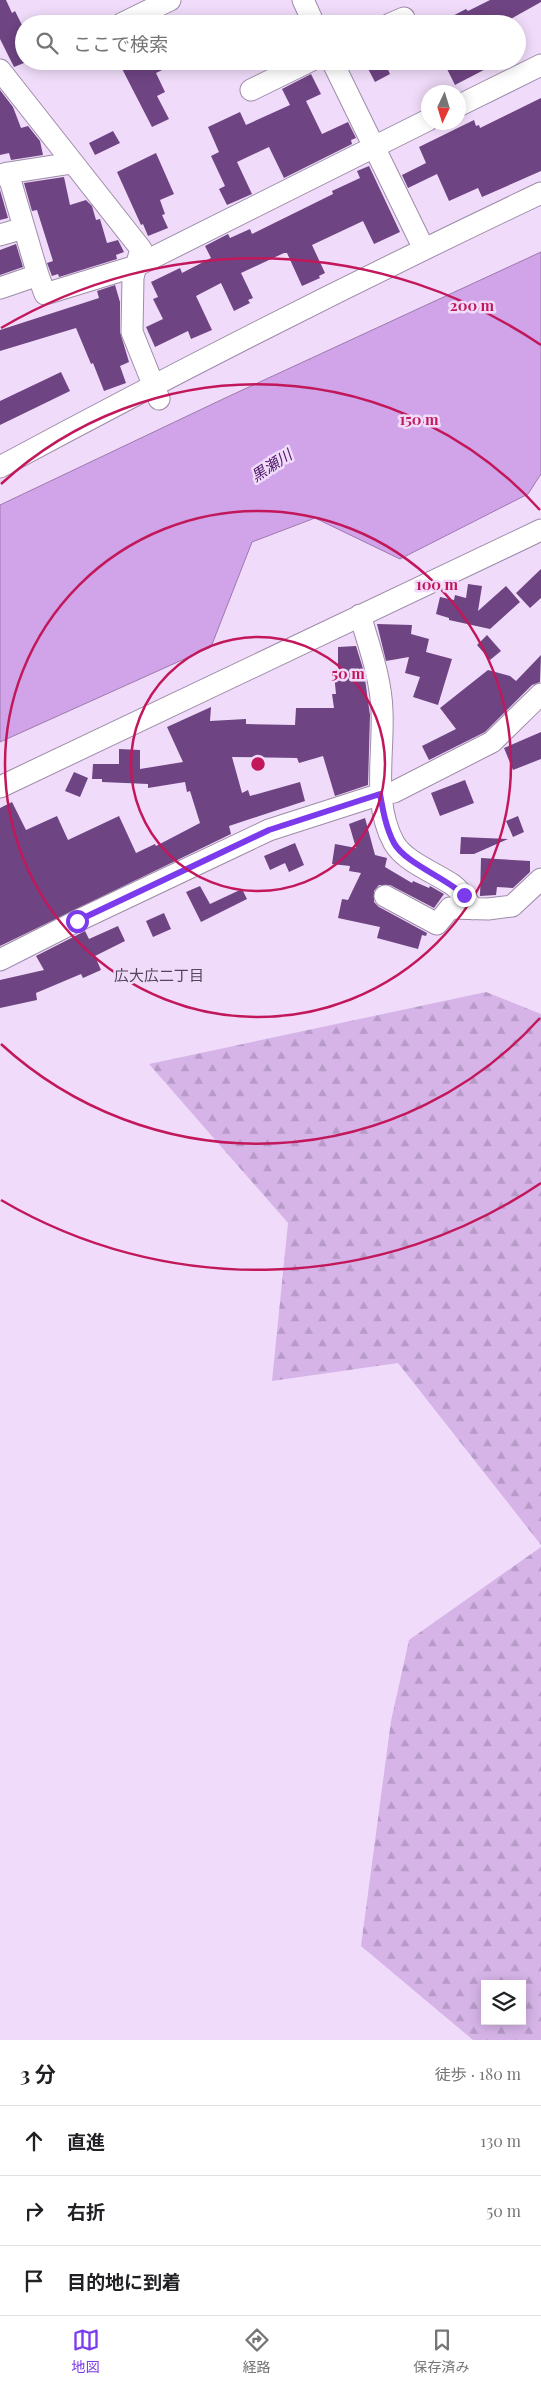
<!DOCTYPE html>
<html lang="ja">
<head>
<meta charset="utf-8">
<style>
	:root { --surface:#fff; --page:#f2f2f2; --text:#202124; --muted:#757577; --line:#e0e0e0; --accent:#7c3aed }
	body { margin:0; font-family:"Playfair Display","Noto Sans JP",serif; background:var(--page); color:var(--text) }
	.controls { position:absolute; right:15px; bottom:15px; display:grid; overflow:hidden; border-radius:0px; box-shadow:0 2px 12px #0003 }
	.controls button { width:45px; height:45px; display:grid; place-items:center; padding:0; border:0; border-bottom:1px solid var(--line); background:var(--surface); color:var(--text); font:25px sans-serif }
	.compass { position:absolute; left:421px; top:85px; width:45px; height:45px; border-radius:50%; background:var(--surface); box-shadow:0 2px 12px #0003; rotate:184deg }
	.stop { position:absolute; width:15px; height:15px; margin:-11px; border:4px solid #7c3aed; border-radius:50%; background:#fff }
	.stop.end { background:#7c3aed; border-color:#fff; box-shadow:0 1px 5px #0008 }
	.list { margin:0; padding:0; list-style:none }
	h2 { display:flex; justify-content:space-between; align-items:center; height:65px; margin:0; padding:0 20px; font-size:21px }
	h2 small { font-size:16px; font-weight:400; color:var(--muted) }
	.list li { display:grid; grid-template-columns:32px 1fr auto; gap:15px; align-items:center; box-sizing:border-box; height:70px; padding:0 20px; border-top:1px solid var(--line) }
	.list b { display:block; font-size:19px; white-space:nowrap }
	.list em { font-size:16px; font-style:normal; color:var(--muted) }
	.icon { flex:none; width:28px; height:28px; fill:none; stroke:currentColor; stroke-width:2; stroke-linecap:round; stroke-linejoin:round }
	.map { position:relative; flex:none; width:541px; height:2040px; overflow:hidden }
	.search { position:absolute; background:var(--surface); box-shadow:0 2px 12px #0003; left:15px; right:15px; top:15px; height:55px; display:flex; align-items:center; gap:12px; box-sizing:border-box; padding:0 18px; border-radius:28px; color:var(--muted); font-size:19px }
	.sheet { height:275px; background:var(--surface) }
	nav { display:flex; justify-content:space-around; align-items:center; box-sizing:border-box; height:70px; border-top:1px solid var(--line); background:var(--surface); font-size:14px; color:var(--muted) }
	nav a { display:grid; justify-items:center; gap:2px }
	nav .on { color:var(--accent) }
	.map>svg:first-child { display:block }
	.forest { fill:url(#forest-firs); fill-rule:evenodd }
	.water { fill:#d1a3e8; stroke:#9c7aae }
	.building { fill:#6e4482 }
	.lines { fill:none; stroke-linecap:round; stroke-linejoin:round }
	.minor-casing { stroke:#9e8ca8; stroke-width:23 }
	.minor { stroke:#fff; stroke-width:21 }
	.route { stroke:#7c3aed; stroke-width:6 }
	.ring { fill:none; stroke:#c2185b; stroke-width:2.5 }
	.labels { text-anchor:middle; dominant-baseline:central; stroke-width:5; stroke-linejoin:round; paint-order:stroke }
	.water-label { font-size:15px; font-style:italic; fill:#4f1667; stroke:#f0dcfa }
	.neighbourhood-label { font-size:15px; fill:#54445d; stroke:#f0dcfa }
	.centre { fill:#c2185b; stroke:#f0dcfa; stroke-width:2.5 }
	.ring-label { font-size:15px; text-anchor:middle; font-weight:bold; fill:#c2185b; stroke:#f0dcfa; stroke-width:5; stroke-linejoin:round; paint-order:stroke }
</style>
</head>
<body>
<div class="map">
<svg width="541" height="2040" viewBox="0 0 541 2040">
	<defs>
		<pattern id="forest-firs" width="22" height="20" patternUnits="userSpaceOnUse" patternTransform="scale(1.25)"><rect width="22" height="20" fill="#d6b4e8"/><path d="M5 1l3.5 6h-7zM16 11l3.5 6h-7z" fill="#b79ac7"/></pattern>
	</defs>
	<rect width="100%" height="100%" fill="#f0dcfa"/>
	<path class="forest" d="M486,992L541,1014V1545L398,1363L272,1381L288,1223L149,1064Z
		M541,1547V2040H473L361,1946L391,1721L409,1640ZM485,1984H522V2021H485Z"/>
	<path class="water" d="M541,252V474L528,494L400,559L315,518L252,542L211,647L0,742V505L223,399Z"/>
	<path class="building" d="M0,0H6L12,13L15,11L24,29V63L14,67L0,39Z
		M490,0H541V2L502,24H437L466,9L468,11Z
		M118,61H181L156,73L165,92L157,96L169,119L152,127Z
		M364,61H384L390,74L375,82Z
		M443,61H501L455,85Z
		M311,74L321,94L306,101L322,134L348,122L356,138L351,140L352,144L284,178L269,147L237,162L252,194L227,205L219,189L225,186L211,156L219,152L208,127L240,112L246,125L290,105L282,89Z
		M0,90L13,107L21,128L28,126L40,141L43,155L11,160L9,153L0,155Z
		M541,98V171L482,197L478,188L449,201L437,174L408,188L402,175L426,163L419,147L474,120L476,126L479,125L480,128Z
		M113,131L120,143L95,155L89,143Z
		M156,153L174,194L160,200L165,214L162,215L168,228L148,236L143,224L141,225L117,172Z
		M369,166L400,232L374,244L363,221L312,245L325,273L319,276L320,278L302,286L287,253H284L241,273L253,298L248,300L250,303L234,311L221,283L196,296L212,330L191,339L188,331L155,347L146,327L163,319L153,299L158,297L151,282L180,268L182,273L211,258L205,246L228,234L230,238L250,229L252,234L333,194L332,191L360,178L357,171Z
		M64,177L70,205L86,200L92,206L96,220L100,219L107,243L118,240L124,252L116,255L117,259L59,277L58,274L52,276L47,263L53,261L37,210L32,211L24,183Z
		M0,190L8,218L0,220Z
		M16,244L23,267L0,275V250Z
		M115,285L120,302V332L129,362L120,366L126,383L104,391L93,363L91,364L76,328L0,351V330L99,298L97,291Z
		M61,372L70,391L0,425V401Z
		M541,569V598L530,608L516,593Z
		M468,584L482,586L478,611L506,586L520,602L490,629L449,620V618L436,614L440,597L454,600L455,595L466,598Z
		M377,624L412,625L411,634L429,639L426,652L452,659L438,705L413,697L420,677L405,673L409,657L386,661Z
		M487,635L501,651L490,660L477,645Z
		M356,646L364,672L370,715L368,785L335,796L323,756L299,763L297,758L232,757L242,793L248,790L250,796L300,782L305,801L229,826L231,834L0,946V808L12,802L26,830L57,816L68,840L119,816L136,853L155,844L156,846L200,823L190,791L187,792L185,782L148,788V784L102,782V779H92L93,764H119V749L140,750V769L183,762L167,727L211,707L210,721L246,719V724L295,725L296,708H334L332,694H336L334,674L338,673V647Z
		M541,655L540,682L532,685L485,732L429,760L422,746L456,729L440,708L488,670L510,676L516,681Z
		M541,732V759L513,770L504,748Z
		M74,772L88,778L80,797L65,791Z
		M465,780L474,803L440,816L431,793Z
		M518,816L524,832L513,837L506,821Z
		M365,818L375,855L387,858L385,867L412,883L413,881L429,888L430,886L444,894L434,908L390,885H379L374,891V902L379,907L427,933L426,936L422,935L418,949L377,938L380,927L338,918L342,899L348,900L361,873L349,871L350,866L332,864L335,844L356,848L349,824Z
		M461,837L508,839L474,854H460Z
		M295,843L304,865L289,872L285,863L270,870L264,856Z
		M481,858L530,861V872L513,888L497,887L496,895L480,896Z
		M200,886L210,904L242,889L247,899L201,922L186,892Z
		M164,913L171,929L153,937L146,921Z
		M118,926L125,941L95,956L101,970L83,978L81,974L36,993L37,1000L0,1008V980L44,970L36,956L85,931L89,939Z"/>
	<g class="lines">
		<g class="minor-casing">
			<path id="minor" d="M303,0L314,24
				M121,24L170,0
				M390,24L404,18
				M332,61L424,249
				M0,70L141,249L133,277L132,332L159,399
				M251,90L310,61
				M458,106L541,65
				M8,173L72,163
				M0,175L8,173L38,275L0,288
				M0,235L24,228
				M38,275L45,294L136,266L428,120
				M0,467C178,371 358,280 541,193
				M360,615C369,646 381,678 382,711C384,755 372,803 394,843C405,862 436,873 453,885C462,892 467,900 473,909
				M0,787L541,530
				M385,896L437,924L450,908L488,909L512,906L541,879
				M0,960L77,921L269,830L381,794L394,792L492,742L541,694"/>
		</g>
		<use href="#minor" class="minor"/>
	</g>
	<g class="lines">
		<path class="route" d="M77,921L269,830L380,794C383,811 386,828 394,843C405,863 446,878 464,895"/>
	</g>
	<g class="ring">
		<circle cx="258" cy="764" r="127"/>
		<circle cx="258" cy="764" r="253"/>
		<path d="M540 1018A380 380 0 0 1 1 1044M1 484A380 380 0 0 1 540 510"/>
		<path d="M541 1183A506 506 0 0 1 1 1200M1 328A506 506 0 0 1 541 345"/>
	</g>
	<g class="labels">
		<g class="water-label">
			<text transform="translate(271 465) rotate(-33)">黒瀬川</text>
		</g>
		<g class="neighbourhood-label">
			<text x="159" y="975">広大広二丁目</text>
		</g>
	</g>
	<circle cx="258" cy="764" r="8" class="centre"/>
	<g class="ring-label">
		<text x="472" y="311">200 m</text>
		<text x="419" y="425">150 m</text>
		<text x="437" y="590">100 m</text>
		<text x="348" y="679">50 m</text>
	</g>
</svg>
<div class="controls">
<button><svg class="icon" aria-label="layers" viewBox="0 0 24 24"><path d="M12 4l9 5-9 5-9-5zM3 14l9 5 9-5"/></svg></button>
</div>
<svg class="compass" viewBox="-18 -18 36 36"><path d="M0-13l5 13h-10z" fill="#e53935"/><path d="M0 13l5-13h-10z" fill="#757577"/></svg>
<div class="stop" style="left:77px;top:921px"></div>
<div class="stop end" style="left:464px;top:895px"></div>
<div class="search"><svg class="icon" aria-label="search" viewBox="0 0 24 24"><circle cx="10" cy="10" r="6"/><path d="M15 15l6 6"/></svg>ここで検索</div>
</div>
<section class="sheet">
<h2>3 分<small>徒歩 · 180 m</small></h2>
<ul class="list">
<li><svg class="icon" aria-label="ahead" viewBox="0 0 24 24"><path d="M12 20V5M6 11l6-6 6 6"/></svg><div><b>直進</b></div><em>130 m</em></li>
<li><svg class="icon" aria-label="right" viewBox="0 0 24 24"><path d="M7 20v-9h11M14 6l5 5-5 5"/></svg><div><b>右折</b></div><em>50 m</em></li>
<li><svg class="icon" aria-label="arrive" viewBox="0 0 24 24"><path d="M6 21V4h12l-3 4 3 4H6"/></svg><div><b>目的地に到着</b></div></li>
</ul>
</section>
<nav>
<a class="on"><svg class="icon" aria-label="map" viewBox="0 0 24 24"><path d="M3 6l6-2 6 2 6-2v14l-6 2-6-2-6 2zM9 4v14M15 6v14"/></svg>地図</a>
<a><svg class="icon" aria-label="directions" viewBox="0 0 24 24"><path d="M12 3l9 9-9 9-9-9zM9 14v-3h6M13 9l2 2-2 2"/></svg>経路</a>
<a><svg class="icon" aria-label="saved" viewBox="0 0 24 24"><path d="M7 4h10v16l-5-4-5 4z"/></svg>保存済み</a>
</nav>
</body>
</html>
